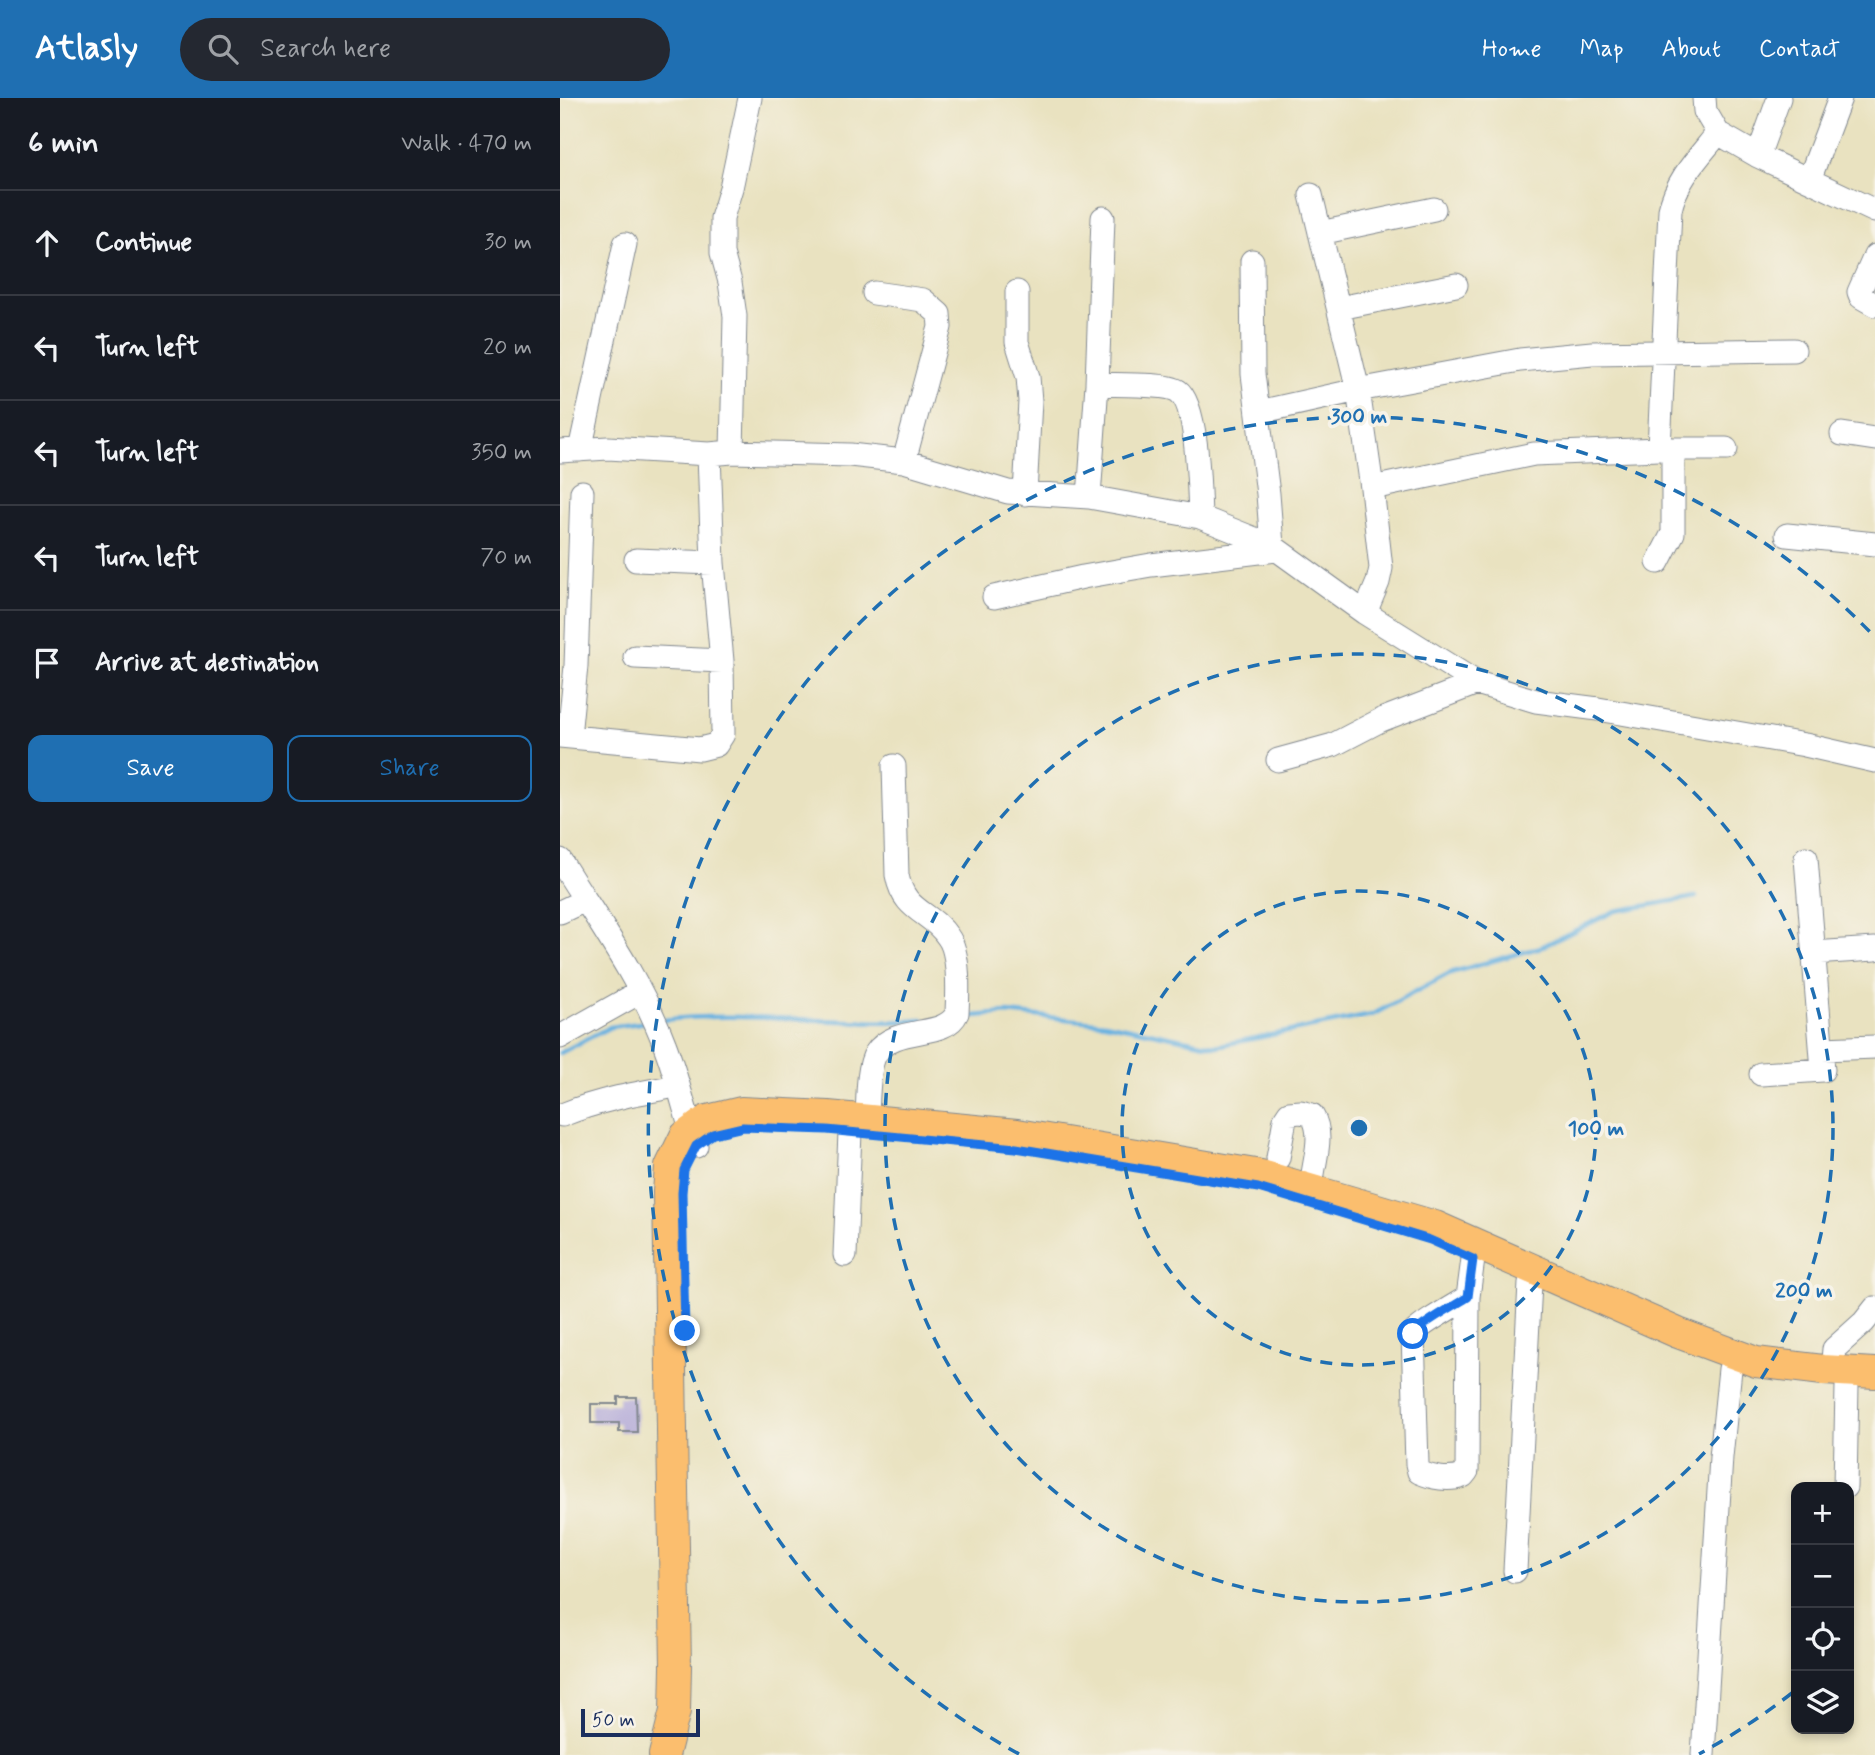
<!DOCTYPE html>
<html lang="en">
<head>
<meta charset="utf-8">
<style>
	:root { --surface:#171b24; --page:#242831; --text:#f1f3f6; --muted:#9ea1a6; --line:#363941; --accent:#1f6fb2 }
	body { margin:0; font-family:Mynerve,sans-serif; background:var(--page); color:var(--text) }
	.controls { position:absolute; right:21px; bottom:21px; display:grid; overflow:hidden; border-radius:14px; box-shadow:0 4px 10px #0003 }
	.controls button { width:63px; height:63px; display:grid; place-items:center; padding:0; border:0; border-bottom:2px solid var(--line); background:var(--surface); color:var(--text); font:35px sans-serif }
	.scale { position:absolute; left:21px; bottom:18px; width:119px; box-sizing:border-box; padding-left:7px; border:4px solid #1b2f5e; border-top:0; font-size:19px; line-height:24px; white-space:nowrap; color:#1b2f5e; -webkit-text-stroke:5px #f7f3e8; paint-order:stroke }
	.stop { position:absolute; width:21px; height:21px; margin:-16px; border:5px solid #1a73e8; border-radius:50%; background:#fff }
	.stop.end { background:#1a73e8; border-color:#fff; box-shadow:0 2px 7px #0008 }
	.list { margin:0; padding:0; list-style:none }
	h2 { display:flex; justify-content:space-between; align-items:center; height:91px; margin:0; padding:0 28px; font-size:30px }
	h2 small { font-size:23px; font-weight:400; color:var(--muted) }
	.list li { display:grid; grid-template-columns:46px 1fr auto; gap:21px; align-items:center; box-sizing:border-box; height:105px; padding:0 28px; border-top:2px solid var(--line) }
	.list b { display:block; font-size:26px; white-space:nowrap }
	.list em { font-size:23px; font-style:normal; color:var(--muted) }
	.actions { display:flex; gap:14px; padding:21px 28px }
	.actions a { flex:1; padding:16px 0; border:2px solid var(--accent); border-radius:14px; text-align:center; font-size:24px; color:var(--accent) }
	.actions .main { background:var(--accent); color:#fff }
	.icon { flex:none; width:38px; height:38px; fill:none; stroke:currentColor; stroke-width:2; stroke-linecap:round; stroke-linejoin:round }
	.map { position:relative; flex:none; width:1315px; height:1657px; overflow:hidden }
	header { display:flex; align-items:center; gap:42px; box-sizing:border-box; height:98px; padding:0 35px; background:var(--accent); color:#fff }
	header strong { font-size:33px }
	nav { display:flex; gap:38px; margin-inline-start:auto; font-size:24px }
	.search { width:490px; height:63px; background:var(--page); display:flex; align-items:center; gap:18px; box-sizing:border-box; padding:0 24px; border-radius:38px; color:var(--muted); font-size:26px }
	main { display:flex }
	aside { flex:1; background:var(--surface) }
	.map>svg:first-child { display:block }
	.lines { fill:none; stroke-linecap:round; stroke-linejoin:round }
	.stream { stroke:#69b2e1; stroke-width:4.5 }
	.building { fill:#b3aad8 }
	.minor-casing { stroke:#82888f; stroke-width:25 }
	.major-casing { stroke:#82888f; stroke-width:32 }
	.minor { stroke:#fff; stroke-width:23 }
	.major { stroke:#fbbe6e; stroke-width:30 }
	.route { stroke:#1a73e8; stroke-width:9 }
	.ring { fill:none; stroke:#1f6fb2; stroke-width:3.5; stroke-dasharray:12 9 }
	.centre { fill:#1f6fb2; stroke:#f7f3e8; stroke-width:3.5 }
	.ring-label { font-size:21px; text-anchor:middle; font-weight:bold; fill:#1f6fb2; stroke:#f7f3e8; stroke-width:7; stroke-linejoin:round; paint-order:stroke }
</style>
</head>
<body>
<header>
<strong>Atlasly</strong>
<div class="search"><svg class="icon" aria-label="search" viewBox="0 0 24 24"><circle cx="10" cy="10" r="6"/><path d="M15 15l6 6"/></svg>Search here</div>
<nav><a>Home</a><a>Map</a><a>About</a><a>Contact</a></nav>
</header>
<main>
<aside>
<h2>6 min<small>Walk · 470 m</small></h2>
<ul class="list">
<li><svg class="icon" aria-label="ahead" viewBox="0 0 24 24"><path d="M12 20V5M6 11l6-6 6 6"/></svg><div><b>Continue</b></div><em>30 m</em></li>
<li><svg class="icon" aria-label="left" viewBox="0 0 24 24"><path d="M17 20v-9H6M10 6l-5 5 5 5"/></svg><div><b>Turn left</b></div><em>20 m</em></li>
<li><svg class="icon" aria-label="left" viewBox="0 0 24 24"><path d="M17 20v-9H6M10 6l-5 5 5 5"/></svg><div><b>Turn left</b></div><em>350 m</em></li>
<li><svg class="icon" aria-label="left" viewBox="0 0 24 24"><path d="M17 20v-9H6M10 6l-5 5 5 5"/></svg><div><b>Turn left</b></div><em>70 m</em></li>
<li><svg class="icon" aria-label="arrive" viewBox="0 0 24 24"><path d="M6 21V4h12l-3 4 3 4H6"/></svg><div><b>Arrive at destination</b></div></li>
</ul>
<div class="actions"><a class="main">Save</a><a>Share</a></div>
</aside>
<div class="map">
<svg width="1315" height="1657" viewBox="0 0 1315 1657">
	<rect width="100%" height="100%" fill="#f7f3e8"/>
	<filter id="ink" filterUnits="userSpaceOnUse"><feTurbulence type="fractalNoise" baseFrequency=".0143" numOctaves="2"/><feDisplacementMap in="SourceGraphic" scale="14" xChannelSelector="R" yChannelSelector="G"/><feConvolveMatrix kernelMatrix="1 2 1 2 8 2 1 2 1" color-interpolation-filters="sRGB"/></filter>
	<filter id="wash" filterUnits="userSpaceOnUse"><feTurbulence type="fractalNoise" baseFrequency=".00686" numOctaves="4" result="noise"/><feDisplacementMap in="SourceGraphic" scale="28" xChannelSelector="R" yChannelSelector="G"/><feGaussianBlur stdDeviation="1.57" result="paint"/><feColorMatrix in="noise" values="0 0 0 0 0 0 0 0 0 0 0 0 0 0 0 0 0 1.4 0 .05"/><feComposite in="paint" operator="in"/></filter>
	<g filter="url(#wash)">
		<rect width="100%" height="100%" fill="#e9e2c0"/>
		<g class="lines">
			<path class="stream" d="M403,919L447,915L545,925L656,948L812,917L890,875L981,849L1055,813L1136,799
				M103,922C188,912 277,929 363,922
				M0,955L50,929L87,924"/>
		</g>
		<g id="blocks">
			<path class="building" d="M58,1299H76L77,1334H59V1325H31V1306H58Z"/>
		</g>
	</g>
	<g filter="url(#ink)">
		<use href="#blocks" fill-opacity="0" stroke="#82888f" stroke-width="2"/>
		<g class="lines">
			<g class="minor-casing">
				<path id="minor" d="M1144,0L1145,13L1158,35L1198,58L1315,113
					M1198,58L1219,0
					M1249,82L1280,0
					M751,97L798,292L812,390L821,470L818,484L805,515
					M760,135L874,111
					M1315,158L1299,194L1301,199L1315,207
					M692,163L693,276L708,396L712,448
					M457,194V244L468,279L470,303L465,396
					M314,195L363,202L379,216L380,229L344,363
					M779,210L896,187
					M537,286C554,287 606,285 618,293C638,307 639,394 640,419
					M699,314L798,292L960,262L1032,255L1234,252
					M1282,336L1315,341
					M1099,351H1166
					M20,352L65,146
					M0,353L48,350L149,356
					M172,354L175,218L170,184L162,155V120L171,90L190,0
					M812,390L974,356L1099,351L1110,112C1116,82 1139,59 1158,35
					M529,399L537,286L543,120
					M1227,437L1315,446
					M76,462L153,465
					M1098,464L1113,435V351
					M434,499L523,479L591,467L716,452
					M75,559L162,563
					M0,638L140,651L156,647L163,636L162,563L153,465L149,356L172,354L290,357L344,363L448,394L529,399L640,419L712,448L805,515L917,585L976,603L1038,611L1245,647L1315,663
					M9,638L16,568L22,394
					M718,662L773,647L821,622L917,585
					M0,762C37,822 79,879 104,945C117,978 125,1014 136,1048
					M0,814L25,802
					M1253,855L1315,851
					M0,939L80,894
					M1262,951L1315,949
					M1201,976L1263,972L1246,760
					M2,1017C39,1002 77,995 117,988
					M307,1021C308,1004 307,969 316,955C335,926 385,942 397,915C398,895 400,855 388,839C370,812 344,815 337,777L334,668
					M718,1060L725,1021L729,1015L741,1014L752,1017C763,1035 756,1056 753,1076
					M285,1157L290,1034
					M908,1199C897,1206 858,1228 853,1236L857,1366L859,1374C872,1380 889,1383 903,1378L907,1373L908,1199L913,1161
					M1272,1273L1274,1251L1304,1224L1315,1210
					M1285,1389L1287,1288
					M955,1473L970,1185
					M1143,1657L1161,1359L1170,1271"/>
			</g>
			<g class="major-casing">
				<path id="major" d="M104,1657L115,1613L116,1569L108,1094L110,1069L125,1038L147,1022L181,1014L268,1018L457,1036L701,1077L875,1128L1118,1235L1196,1264L1263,1272L1315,1275"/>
			</g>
			<use href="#minor" class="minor"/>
			<use href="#major" class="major"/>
		</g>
	</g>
	<g class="lines" filter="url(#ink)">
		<path class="route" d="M125,1233L122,1095L124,1072L136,1048L153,1036L183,1029L267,1032L456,1050L698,1090L870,1142L913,1161L908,1199C897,1206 858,1228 853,1236"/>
	</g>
	<g class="ring">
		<circle cx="799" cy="1030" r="237"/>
		<circle cx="799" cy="1030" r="474"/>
		<path d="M1232 1595A712 712 0 0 1 1139 1656M459 1656A712 712 0 1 1 1311 535"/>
	</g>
	<circle cx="799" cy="1030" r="10" class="centre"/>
	<g class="ring-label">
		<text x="799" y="325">300 m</text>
		<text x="1036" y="1037">100 m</text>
		<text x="1244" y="1199">200 m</text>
	</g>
</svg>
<div class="controls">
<button>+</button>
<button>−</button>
<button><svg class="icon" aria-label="locate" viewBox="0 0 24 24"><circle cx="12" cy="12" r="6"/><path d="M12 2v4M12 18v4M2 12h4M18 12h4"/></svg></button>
<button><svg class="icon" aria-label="layers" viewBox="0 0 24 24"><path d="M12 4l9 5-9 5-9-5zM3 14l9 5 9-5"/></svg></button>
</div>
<div class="scale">50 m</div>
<div class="stop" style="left:853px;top:1236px"></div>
<div class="stop end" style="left:125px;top:1233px"></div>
</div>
</main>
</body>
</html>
